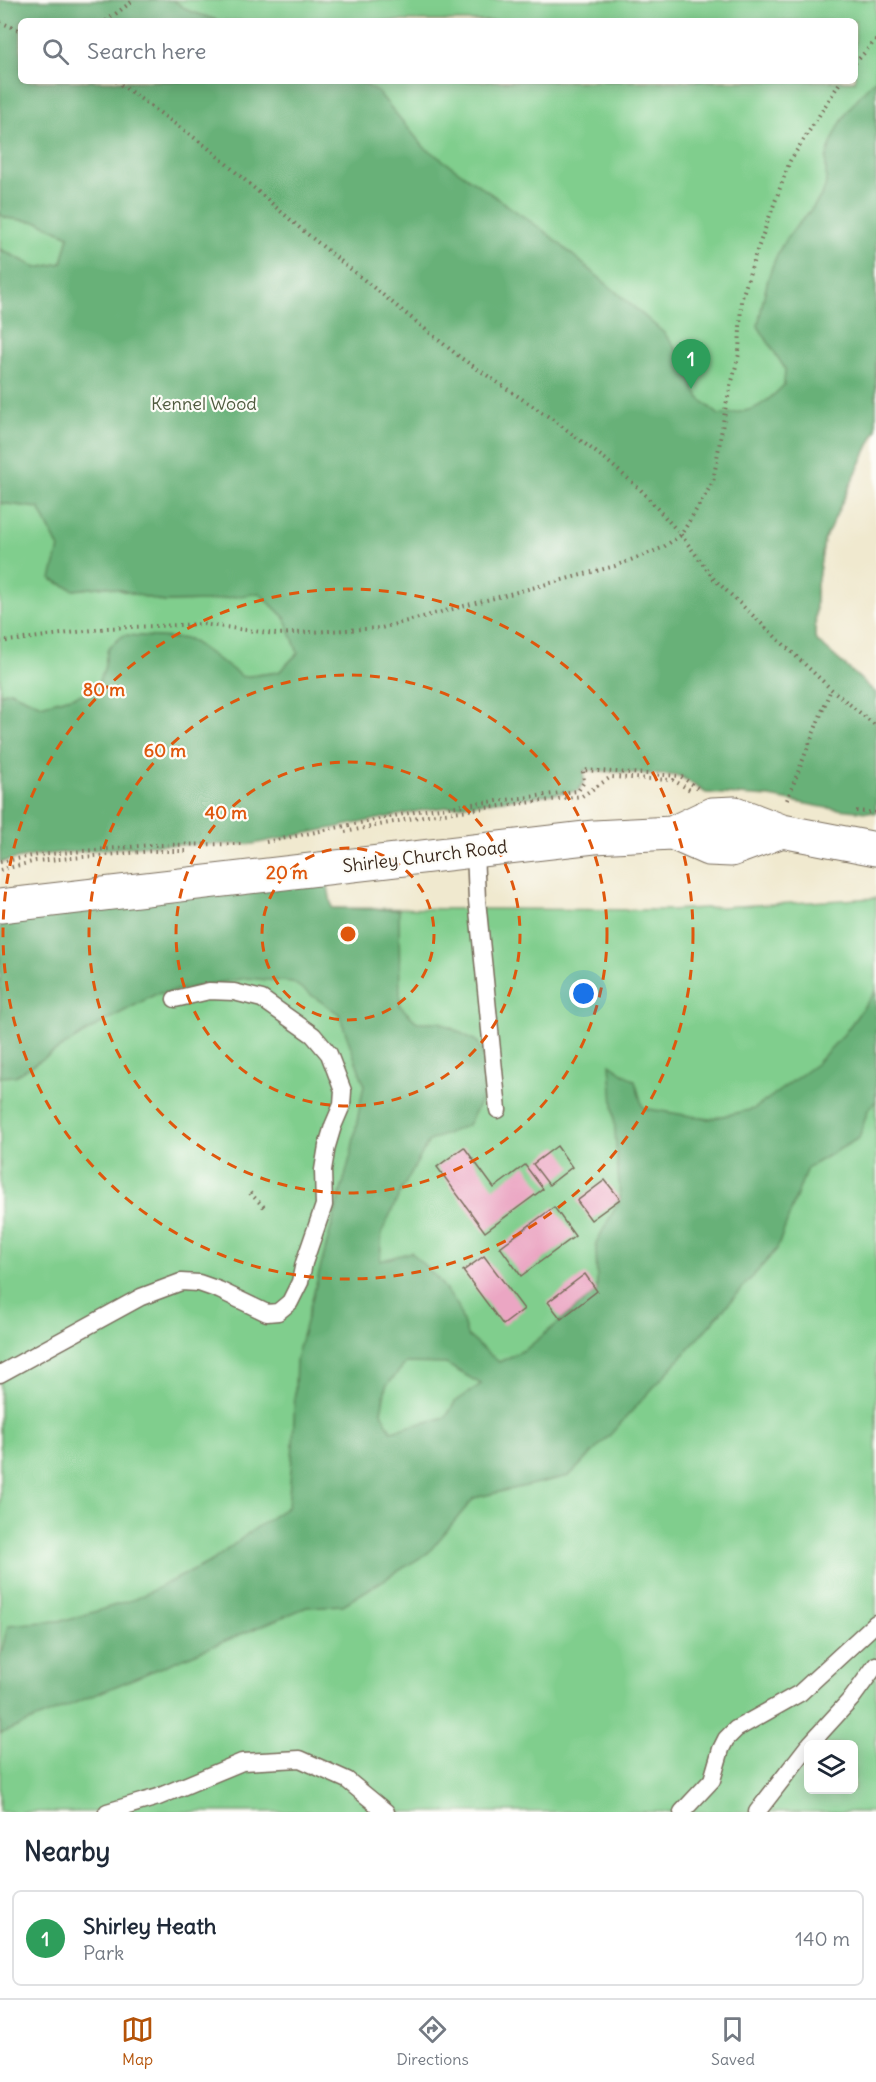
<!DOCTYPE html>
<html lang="en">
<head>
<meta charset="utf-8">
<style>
	:root { --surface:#fff; --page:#f6f6f7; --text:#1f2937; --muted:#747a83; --line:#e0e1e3; --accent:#b45309 }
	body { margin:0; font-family:Delius,sans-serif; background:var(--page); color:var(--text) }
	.controls { position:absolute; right:18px; bottom:18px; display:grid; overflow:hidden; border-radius:9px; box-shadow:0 3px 15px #0003 }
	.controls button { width:54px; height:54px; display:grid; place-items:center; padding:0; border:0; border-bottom:2px solid var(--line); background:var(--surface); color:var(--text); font:30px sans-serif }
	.you { position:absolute; left:584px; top:994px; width:21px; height:21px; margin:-15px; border:4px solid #fff; border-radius:50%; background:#1a73e8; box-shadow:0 0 0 9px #1a73e833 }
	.badge { display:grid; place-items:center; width:39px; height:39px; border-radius:50%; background:var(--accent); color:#fff; font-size:20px; font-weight:700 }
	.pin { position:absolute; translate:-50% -50px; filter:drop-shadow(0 2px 3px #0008) }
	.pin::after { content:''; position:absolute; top:32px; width:21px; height:18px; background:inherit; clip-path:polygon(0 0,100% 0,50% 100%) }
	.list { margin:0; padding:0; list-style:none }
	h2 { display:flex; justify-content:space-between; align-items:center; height:78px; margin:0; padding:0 24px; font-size:26px }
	h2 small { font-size:20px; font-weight:400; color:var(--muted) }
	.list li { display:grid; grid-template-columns:39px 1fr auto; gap:18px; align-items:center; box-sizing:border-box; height:96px; margin:0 12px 12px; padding:0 12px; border:2px solid var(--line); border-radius:9px }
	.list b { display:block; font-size:22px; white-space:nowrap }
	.list p { margin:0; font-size:20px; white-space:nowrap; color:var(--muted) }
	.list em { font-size:20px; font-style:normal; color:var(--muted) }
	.icon { flex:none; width:33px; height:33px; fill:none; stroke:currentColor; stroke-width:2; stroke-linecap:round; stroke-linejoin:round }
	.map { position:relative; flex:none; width:876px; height:1812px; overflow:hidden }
	.search { position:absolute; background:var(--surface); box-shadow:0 3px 15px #0003; left:18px; right:18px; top:18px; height:66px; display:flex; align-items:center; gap:15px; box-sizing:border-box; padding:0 21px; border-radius:9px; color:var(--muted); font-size:22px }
	.sheet { height:186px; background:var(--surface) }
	nav { display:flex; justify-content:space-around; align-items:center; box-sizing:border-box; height:84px; border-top:2px solid var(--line); background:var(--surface); font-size:16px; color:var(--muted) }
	nav a { display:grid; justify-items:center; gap:3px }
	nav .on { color:var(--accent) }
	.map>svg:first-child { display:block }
	.green { fill:#80ce8d; stroke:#5e7c56; stroke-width:1.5; fill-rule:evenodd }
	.forest { fill:#68b178; stroke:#526e4b; stroke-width:1.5; fill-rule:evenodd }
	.building { fill:#eba6c3 }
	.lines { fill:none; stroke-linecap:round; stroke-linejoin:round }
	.lane-casing { stroke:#7a6d5c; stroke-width:19 }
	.secondary-casing { stroke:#7a6d5c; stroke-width:35 }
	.path { stroke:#7a6d5c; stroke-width:4; stroke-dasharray:1.5 4.5; stroke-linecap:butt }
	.lane { stroke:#fff; stroke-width:16 }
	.secondary { stroke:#fff; stroke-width:33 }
	.ring { fill:none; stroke:#df570d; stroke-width:3; stroke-dasharray:10 8 }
	.labels { text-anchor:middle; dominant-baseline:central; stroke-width:4.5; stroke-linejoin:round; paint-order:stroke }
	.park-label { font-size:18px; fill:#505b3f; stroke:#fdfcf7 }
	.street-label { font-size:18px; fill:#3b2a1e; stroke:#fdfcf7 }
	.centre { fill:#df570d; stroke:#fdfcf7; stroke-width:3 }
	.ring-label { font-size:18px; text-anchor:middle; font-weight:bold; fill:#df570d; stroke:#fdfcf7; stroke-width:4.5; stroke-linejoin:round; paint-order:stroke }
</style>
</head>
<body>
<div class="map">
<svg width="876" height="1812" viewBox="0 0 876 1812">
	<rect width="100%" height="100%" fill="#fdfcf7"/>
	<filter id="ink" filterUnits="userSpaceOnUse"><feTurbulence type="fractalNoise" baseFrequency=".0167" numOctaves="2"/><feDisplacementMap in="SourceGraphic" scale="12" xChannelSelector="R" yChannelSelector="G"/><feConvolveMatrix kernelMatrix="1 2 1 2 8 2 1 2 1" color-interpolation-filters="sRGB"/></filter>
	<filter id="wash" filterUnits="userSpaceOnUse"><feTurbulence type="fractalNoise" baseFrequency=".008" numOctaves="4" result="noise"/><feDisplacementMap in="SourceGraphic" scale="24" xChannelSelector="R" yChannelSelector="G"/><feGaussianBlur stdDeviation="1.35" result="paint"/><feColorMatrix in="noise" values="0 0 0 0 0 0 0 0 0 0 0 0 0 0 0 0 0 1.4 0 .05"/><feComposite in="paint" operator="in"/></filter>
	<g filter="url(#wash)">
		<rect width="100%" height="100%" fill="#f0e9cf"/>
		<path class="green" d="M0,0H876V430L824,541L816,591L815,639L876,693L118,81H855V21H21Z
			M0,214L6,218L39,222L69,236L62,263L37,268L0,249Z
			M0,503L39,508L59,548L52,580L74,590L106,586L164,602L207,601L259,593L285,618L298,653L279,672L242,677L189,639L124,635L108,648L104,670L95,691L41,705L10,691L0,694Z
			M876,898V1812H0V958L332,908L670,910ZM808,1744H854V1790H808Z"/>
		<path class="forest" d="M0,0H173L189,11L220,21H21V81H359L378,92L424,147L547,233L664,333L682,357L699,398L719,415C753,411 759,410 784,385L785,369L758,326C764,295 769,261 789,235C800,221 819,204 825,187C828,177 824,165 827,155C837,124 852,101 876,79V430L824,541L816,591L815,639L876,693V813L827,808L770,797L706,793L680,776L584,770V782L578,791L424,810L253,844L151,845L38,855L0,862V694L10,691L41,705L94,691L104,670L108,648L124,635L189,639L243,677L279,672L298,653L285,618L259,593L207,601L164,602L106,586L74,590L51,579L59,548L39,508L0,503V249L37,268L62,263L69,236L39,222L6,218L0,214Z
			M327,881L332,908L399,910L400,1006L417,1022H440L478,1042L492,1080L468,1125L429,1141L401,1191L382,1232L380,1261L411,1252L437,1278L458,1306L467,1335L499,1362L526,1349L597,1291L596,1243L620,1199L610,1064L635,1081L643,1108L709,1119L754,1109L816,1064L844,1034L876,990V1101L868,1110L859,1138L807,1168L777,1249L685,1353L609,1436L569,1476L474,1498L428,1553L343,1605L307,1607L0,1734V1657L8,1625L68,1620L135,1599L212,1561L250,1532L288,1506L293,1445L296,1359L351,1154L364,1084L339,1014L292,982L246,978L156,994L98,1025L15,1076L0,1077V917ZM406,1363L446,1364L481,1384L455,1402L446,1417L391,1431L381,1412L386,1386Z"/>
		<g id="blocks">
			<path class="building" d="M557,1146L572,1167L549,1185L533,1164Z
				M464,1147L494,1188L525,1165L543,1189L485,1232L437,1167Z
				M605,1180L620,1199L591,1220L577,1201Z
				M554,1207L575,1236L521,1276L500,1247Z
				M484,1256L524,1309L503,1325L463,1271Z
				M585,1274L597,1291L561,1319L548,1302Z"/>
		</g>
	</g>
	<g filter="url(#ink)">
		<use href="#blocks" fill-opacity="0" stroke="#7a6d5c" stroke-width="1.5"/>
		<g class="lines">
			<g class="lane-casing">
				<path id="lane" d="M690,833L754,832
					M475,850L477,900L498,1110
					M0,1374L141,1297L181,1282L199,1283L219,1290L267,1313L278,1312L290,1302L300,1282L304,1263L324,1205L323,1170L327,1146L333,1126L342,1105L343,1091L329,1054L313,1035L262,999L234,992L209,991L175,999
					M810,1744L852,1698L876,1665
					M107,1812L158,1797L242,1762L300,1759L347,1780L386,1812
					M682,1812L712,1780L721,1749L726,1739L736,1729L800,1693L876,1623
					M757,1812L808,1746"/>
			</g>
			<g class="secondary-casing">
				<path id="secondary" d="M672,833L708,849L731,850L782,831
					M0,906L594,837L672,833L712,814L735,813L782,831L876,849"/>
			</g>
			<path class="path" d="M106,21L134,0
				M0,22L21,31
				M855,63L876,40
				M116,81L207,147L301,229L461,358L552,419L605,459L640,489L681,535L714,579L831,689L876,726
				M0,642L108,628L202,624L276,634L381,628L615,566L662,548L681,535L713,482L726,405L739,354L741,301L755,256L790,161L841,81
				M787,800L831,689
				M856,811L876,813
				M345,832L428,815L582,796L611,777L673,780L690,790
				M266,842L424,810L578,791L584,782L583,770L680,776L698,788
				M0,862L38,855L151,845L243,844
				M0,870L36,861L153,851H187
				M250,1193L266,1209"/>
			<use href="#lane" class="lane"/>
			<use href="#secondary" class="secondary"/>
		</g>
	</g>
	<g class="ring">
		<circle cx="348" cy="934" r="86"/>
		<circle cx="348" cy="934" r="172"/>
		<circle cx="348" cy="934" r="259"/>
		<circle cx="348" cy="934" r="345"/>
	</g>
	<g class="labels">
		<g class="park-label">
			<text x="204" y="403">Kennel Wood</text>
		</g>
		<g class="street-label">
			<text transform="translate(425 856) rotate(-7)">Shirley Church Road</text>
		</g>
	</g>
	<circle cx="348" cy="934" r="9" class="centre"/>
	<g class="ring-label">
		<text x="104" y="696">80 m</text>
		<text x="165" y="757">60 m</text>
		<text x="226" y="819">40 m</text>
		<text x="287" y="879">20 m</text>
	</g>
</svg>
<div class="controls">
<button><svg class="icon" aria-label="layers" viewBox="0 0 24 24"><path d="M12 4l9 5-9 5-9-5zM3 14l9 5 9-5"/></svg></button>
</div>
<div class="you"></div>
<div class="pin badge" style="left:691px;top:389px;background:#2e9e5b">1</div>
<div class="search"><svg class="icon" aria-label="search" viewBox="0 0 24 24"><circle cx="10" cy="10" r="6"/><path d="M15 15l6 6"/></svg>Search here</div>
</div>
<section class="sheet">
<h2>Nearby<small></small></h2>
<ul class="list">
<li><span class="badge" style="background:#2e9e5b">1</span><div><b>Shirley Heath</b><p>Park</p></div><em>140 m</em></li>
</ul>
</section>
<nav>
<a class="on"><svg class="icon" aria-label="map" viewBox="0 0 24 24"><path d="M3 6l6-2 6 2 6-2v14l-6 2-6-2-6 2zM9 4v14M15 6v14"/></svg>Map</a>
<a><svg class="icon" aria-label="directions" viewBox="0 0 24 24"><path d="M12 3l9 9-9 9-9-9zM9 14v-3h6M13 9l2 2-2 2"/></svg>Directions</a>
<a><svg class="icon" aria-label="saved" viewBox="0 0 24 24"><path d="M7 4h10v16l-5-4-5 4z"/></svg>Saved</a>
</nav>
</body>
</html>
